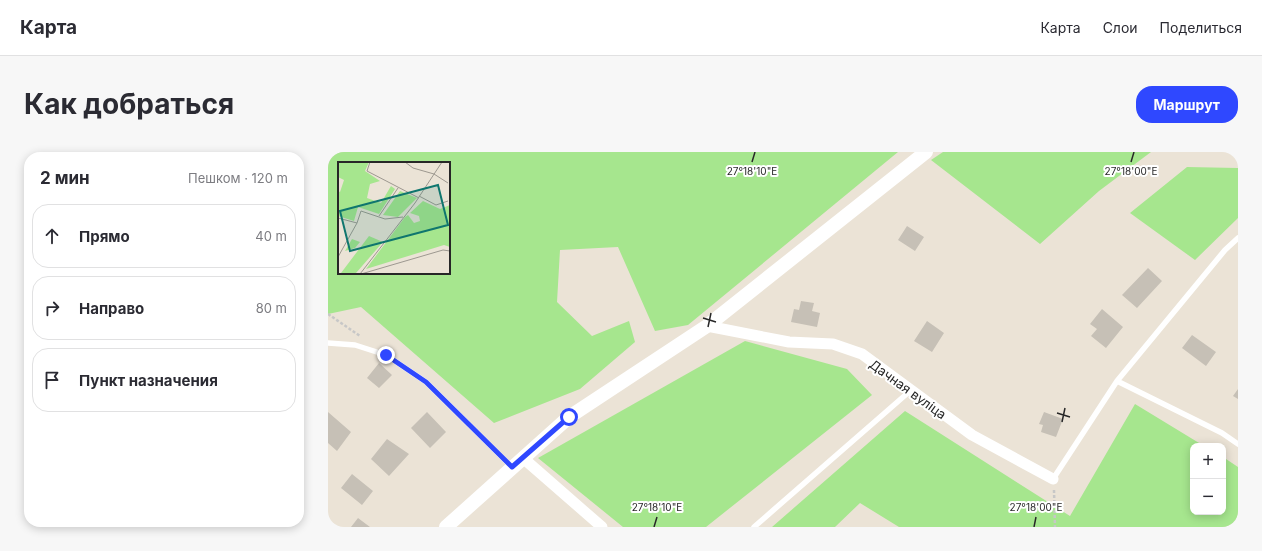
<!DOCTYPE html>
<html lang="ru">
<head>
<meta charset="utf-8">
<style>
	:root { --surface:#fff; --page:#f7f7f7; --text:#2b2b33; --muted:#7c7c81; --line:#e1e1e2; --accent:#2f48ff }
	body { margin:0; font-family:Inter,sans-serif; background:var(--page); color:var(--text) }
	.controls { position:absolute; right:12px; bottom:12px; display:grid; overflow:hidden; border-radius:8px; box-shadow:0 2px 10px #0003 }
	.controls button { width:36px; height:36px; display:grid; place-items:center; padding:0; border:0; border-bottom:1px solid var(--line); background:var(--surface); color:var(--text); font:20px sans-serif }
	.stop { position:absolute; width:12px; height:12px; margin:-9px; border:3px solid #2f48ff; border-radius:50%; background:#fff }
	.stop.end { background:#2f48ff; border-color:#fff; box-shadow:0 1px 4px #0008 }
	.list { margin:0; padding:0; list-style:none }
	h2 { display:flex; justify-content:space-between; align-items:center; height:52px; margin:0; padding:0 16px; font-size:17px }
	h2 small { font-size:13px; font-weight:400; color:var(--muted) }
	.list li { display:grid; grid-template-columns:26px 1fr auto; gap:12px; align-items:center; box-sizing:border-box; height:64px; margin:0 8px 8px; padding:0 8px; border:1px solid var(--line); border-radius:16px }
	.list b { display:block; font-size:15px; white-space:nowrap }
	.list em { font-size:13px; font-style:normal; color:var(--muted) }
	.icon { flex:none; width:22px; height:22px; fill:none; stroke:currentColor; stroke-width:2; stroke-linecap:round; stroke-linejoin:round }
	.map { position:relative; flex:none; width:910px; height:375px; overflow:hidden; border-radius:16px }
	header { display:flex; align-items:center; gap:24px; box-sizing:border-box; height:56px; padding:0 20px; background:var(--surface); border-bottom:1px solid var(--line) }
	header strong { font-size:19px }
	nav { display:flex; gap:22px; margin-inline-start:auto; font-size:14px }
	.intro { display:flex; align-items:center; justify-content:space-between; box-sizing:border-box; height:96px; padding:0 24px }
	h1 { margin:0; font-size:28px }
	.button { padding:10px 18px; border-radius:16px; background:var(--accent); color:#fff; font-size:14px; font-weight:700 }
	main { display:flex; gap:24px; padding:0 24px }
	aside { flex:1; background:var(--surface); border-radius:16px; box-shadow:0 2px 10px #0003 }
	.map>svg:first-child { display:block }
	.green { fill:#a6e68e; fill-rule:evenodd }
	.building { fill:#c6c0b6 }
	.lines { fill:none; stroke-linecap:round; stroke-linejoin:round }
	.path { stroke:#c7c7c7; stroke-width:2.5; stroke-dasharray:3 2; stroke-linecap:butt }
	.service { stroke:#fff; stroke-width:5.5 }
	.minor { stroke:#fff; stroke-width:11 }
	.tertiary { stroke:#fff; stroke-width:14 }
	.route { stroke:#2f48ff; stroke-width:5 }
	.ticks { fill:none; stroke:#272727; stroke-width:1.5 }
	.labels { text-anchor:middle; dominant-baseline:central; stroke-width:4; stroke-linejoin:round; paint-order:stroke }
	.street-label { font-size:13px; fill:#272727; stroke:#fff }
	.inset-road { fill:none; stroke:#9d9890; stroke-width:1 }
	.view { fill:#0f766e; fill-opacity:0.15; stroke:#0f766e; stroke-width:2 }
	.inset-edge { fill:none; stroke:#272727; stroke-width:2 }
	.ticks-label { font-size:10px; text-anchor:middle; fill:#272727; stroke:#fff; stroke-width:4; stroke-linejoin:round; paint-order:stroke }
</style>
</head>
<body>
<header>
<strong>Карта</strong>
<nav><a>Карта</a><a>Слои</a><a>Поделиться</a></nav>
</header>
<div class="intro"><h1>Как добраться</h1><a class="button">Маршрут</a></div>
<main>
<aside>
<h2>2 мин<small>Пешком · 120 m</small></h2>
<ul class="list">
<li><svg class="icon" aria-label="ahead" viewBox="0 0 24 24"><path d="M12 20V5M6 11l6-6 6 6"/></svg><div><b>Прямо</b></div><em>40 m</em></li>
<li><svg class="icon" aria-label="right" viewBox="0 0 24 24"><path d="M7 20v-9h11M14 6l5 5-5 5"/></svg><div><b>Направо</b></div><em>80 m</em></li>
<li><svg class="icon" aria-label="arrive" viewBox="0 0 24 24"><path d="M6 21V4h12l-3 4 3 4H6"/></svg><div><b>Пункт назначения</b></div></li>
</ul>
</aside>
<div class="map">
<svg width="910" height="375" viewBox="0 0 910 375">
	<rect width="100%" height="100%" fill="#ebe3d6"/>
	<path class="green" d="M0,0H570L360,173L327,179L290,95L232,98L229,150L264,184L301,169L307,190L252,237L166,271L33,155L0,162ZM11,11H121V121H11Z
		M615,0H823L771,39L712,92L603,8Z
		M859,15L910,16V66L867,108L802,61Z
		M417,189L519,217L544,243L378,375H295L210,306Z
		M807,252L876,294H865V360H895V305L910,315V375H571L532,351L507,375H444L577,259L742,364Z"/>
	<path class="building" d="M579,74L596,85L587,99L570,88Z
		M820,116L834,129L809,156L794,143Z
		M473,149L486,151L484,159L492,161L489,175L463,170L466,157L471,158Z
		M774,157L795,175L778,196L763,184L769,177L762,172Z
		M599,169L616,181L604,200L586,189Z
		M864,183L888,200L878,214L854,196Z
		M51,211L64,223L51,236L39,226Z
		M910,237V247L905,244Z
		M0,260L23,280L9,299L0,291Z
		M99,260L118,280L102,296L83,276Z
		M716,260L735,267L728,285L713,280L715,273L711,272Z
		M59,287L81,302L61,324L43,307Z
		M24,322L45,339L34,353L13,336Z
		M30,366L42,375H23Z"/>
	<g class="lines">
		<path class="path" d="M0,10L3,0
			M0,162L32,184
			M726,338L727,375"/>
		<path class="service" d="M0,191L27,193L58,203L98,230L184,315
			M789,229L897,98L910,86
			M725,327L789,229L894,281L910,292
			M426,375L582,239"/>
		<path class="minor" d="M379,174L461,190L505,192L534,202L644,283L725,327
			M195,306L274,375"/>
		<path class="tertiary" d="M118,375L241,265L379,174L598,0"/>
	</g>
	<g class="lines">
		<path class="route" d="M58,203L98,230L184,315L241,265"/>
	</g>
	<path class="ticks" d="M424,10L427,0M803,10L806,0M375,166L388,170M380,175L383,161M729,261L742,265M734,270L737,256M326,375L329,365M706,375L708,365"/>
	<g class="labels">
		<g class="street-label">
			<text transform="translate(580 237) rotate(36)">Дачная вуліца</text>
		</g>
	</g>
	<g transform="translate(10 10)">
		<rect width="112" height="112" fill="#ebe3d6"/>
		<path d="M0,0H31L27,9L42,19L32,22L29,36L43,41L53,24L57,27L41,52L20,45L16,59L0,54V29L2,30L6,18L0,15ZM62,29L79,36L60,55L45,53ZM85,39L102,47L112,43V85L106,83L28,107L67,55L70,53L76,61L82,59L81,54L72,51ZM31,74L45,80L18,111H3ZM14,77L22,80L17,86L7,89Z" fill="#a6e68e"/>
		<path class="inset-road" d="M32,0L29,9L81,36M67,0L75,6L96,12M96,12L110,21M81,34L98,43L110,39M41,54L60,26M0,56L19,61L23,49L47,57L65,55M0,95L19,61M22,112L77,41L104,0M23,112L105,88L112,89"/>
		<path class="view" d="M100,23L110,63L12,89L2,49Z"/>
		<rect width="112" height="112" class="inset-edge"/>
	</g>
	<g class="ticks-label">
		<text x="424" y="23">27°18'10"E</text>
		<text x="803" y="23">27°18'00"E</text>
		<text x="329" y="359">27°18'10"E</text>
		<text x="708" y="359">27°18'00"E</text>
	</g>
</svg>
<div class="controls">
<button>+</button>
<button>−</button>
</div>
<div class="stop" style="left:241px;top:265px"></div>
<div class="stop end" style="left:58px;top:203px"></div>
</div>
</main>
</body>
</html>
